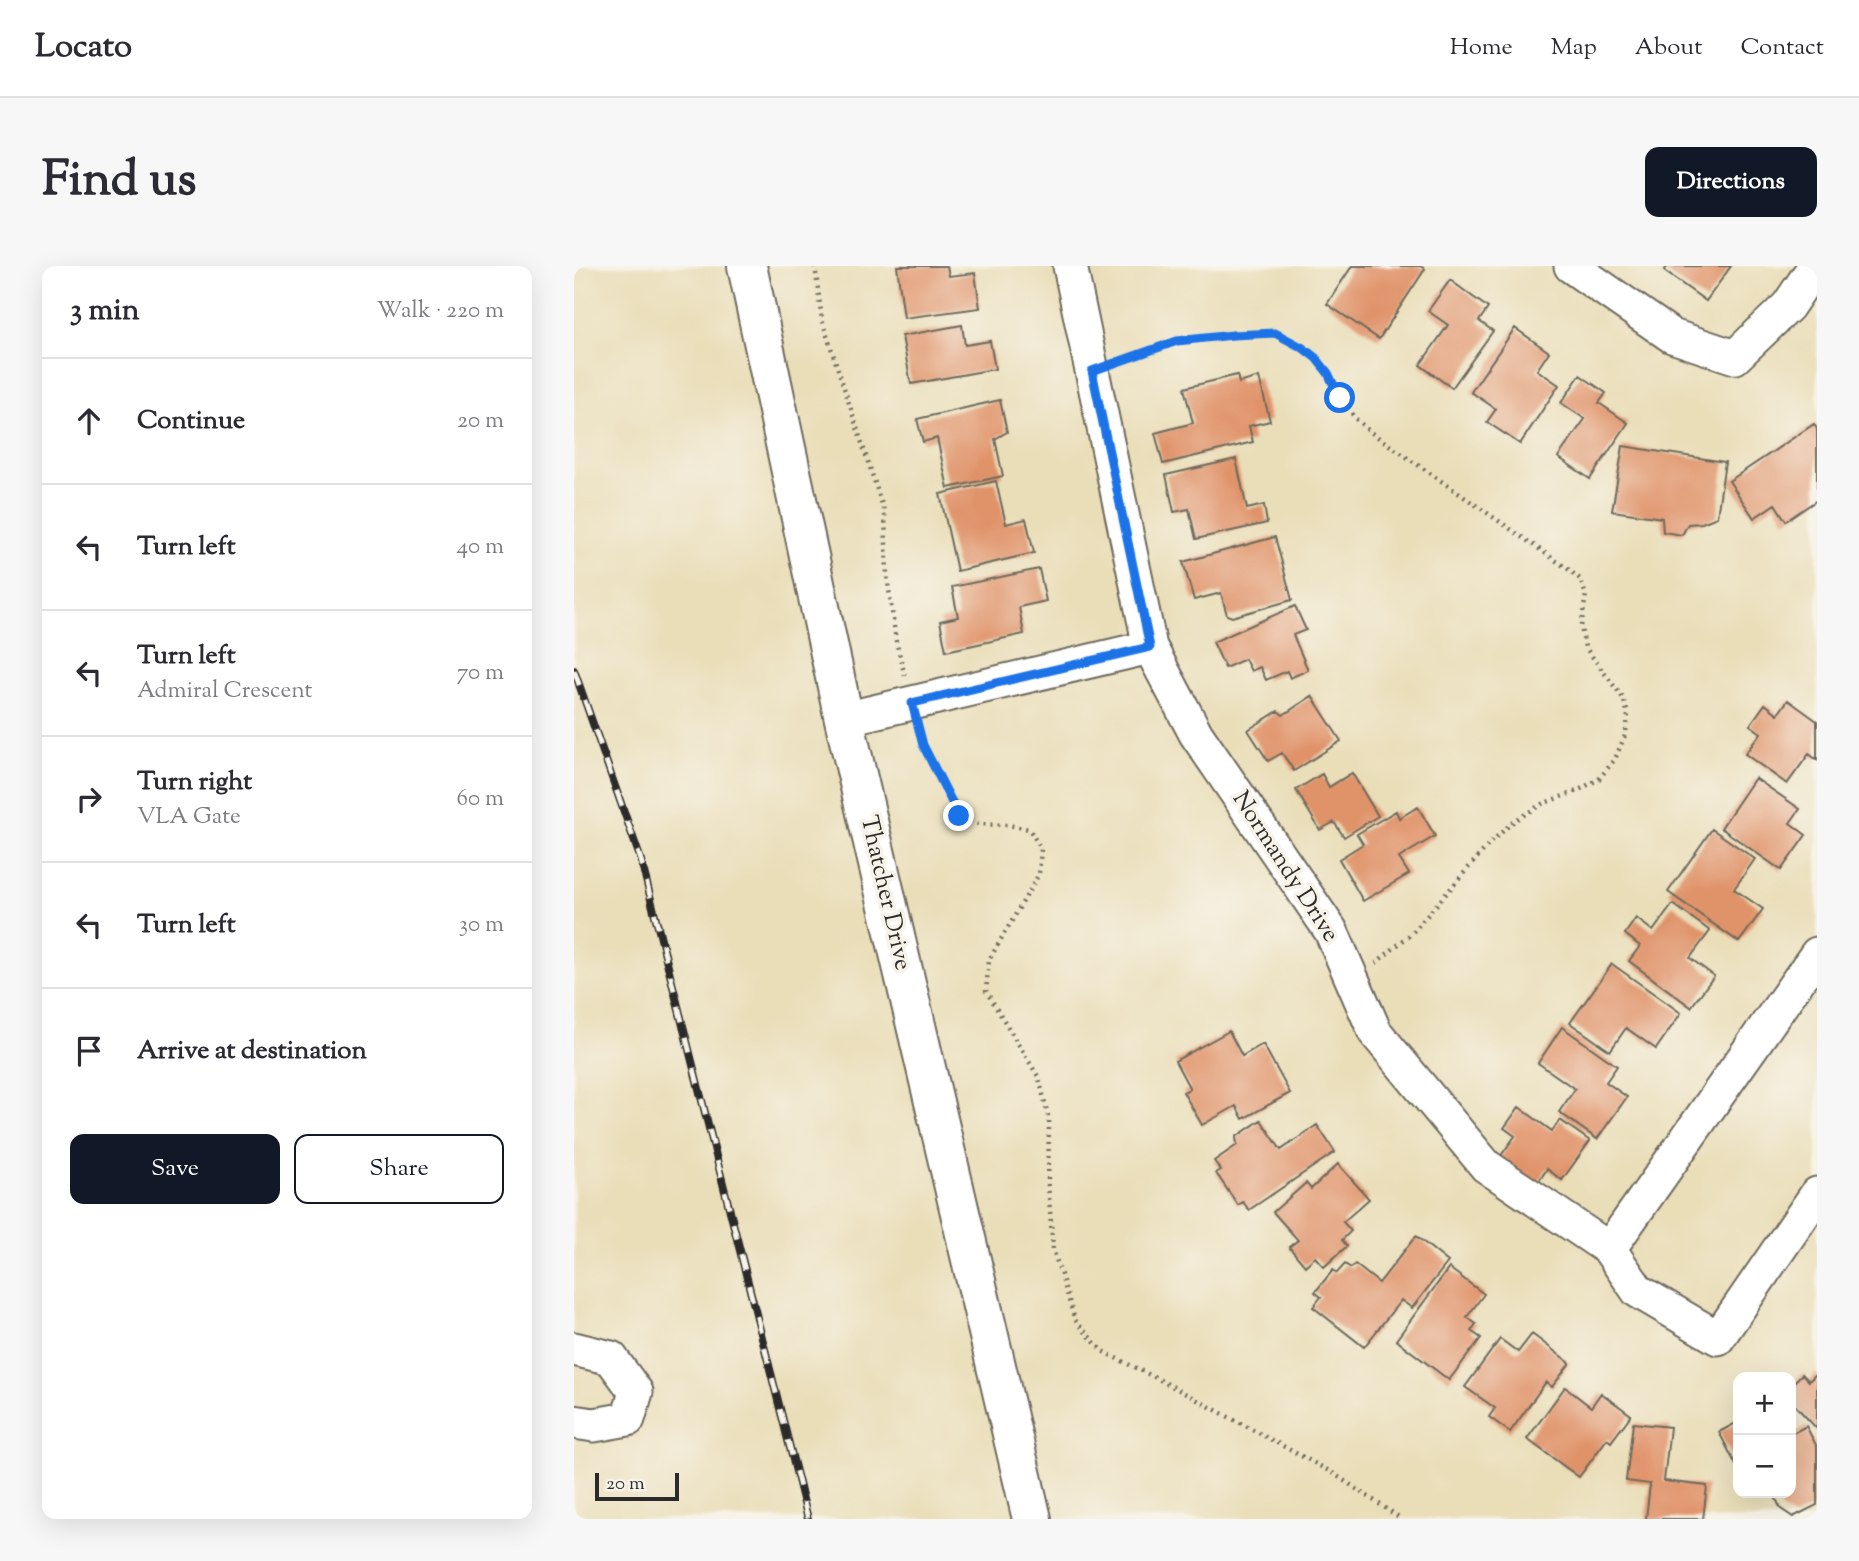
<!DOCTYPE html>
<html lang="en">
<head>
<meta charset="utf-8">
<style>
	:root { --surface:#fff; --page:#f7f7f7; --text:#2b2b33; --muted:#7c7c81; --line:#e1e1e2; --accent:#111827 }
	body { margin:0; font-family:"Sorts Mill Goudy",serif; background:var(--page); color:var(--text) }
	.controls { position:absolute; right:21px; bottom:21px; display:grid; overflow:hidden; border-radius:14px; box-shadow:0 7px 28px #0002 }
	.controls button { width:63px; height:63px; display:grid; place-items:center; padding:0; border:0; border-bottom:2px solid var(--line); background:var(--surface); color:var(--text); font:35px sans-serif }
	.scale { position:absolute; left:21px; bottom:18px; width:84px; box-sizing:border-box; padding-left:7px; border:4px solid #2b2b2b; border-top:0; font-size:19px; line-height:24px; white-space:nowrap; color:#2b2b2b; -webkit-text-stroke:5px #f7f3e8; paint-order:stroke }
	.stop { position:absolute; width:21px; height:21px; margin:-16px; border:5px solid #1a73e8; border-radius:50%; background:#fff }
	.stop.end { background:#1a73e8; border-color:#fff; box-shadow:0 2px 7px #0008 }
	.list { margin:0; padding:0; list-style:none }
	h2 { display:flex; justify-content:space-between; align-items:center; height:91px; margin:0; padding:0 28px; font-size:30px }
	h2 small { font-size:23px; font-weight:400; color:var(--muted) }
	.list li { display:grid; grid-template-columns:46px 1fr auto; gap:21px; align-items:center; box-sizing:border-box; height:126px; padding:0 28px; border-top:2px solid var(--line) }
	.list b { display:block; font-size:26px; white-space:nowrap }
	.list p { margin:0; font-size:23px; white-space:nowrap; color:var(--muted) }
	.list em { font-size:23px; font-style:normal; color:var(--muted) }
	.actions { display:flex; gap:14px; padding:21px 28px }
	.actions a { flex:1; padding:16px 0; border:2px solid var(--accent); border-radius:14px; text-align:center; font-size:24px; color:var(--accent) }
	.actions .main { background:var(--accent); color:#fff }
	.icon { flex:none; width:38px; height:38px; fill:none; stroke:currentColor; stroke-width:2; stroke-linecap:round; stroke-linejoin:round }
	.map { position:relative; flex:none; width:1243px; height:1253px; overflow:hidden; border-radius:14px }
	header { display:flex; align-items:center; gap:42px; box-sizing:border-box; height:98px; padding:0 35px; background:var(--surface); border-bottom:2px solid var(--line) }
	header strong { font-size:33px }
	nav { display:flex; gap:38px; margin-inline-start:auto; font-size:24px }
	.intro { display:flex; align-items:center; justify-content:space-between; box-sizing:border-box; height:168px; padding:0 42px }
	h1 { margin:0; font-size:49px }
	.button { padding:18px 32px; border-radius:14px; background:var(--accent); color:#fff; font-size:24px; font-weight:700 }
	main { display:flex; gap:42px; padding:0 42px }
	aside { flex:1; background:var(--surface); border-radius:14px; box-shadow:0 7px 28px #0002 }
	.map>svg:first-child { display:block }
	.building { fill:#e09369 }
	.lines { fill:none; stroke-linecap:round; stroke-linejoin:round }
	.minor-casing { stroke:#6e6a5d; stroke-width:37 }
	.major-casing { stroke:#6e6a5d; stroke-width:42 }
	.path { stroke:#6e6a5d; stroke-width:4.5; stroke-dasharray:2 5; stroke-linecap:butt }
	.minor { stroke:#fff; stroke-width:33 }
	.major { stroke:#fff; stroke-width:38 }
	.rail-casing { stroke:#2b2b2b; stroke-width:8 }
	.rail { stroke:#f7f3e8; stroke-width:5; stroke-dasharray:16; stroke-linecap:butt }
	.route { stroke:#1a73e8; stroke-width:9 }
	.labels { text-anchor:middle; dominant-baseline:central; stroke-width:7; stroke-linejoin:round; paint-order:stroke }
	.street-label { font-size:24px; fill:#2b2b2b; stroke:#f7f3e8 }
</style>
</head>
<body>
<header>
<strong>Locato</strong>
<nav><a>Home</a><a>Map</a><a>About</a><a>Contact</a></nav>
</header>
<div class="intro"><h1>Find us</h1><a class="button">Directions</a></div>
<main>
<aside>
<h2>3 min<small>Walk · 220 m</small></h2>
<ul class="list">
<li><svg class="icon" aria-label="ahead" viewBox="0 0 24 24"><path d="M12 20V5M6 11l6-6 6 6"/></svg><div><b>Continue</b></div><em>20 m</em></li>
<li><svg class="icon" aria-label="left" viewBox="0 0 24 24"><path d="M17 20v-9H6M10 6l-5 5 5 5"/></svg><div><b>Turn left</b></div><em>40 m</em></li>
<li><svg class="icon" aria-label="left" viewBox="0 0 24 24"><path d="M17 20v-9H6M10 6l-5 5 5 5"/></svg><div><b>Turn left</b><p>Admiral Crescent</p></div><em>70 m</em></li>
<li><svg class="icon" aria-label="right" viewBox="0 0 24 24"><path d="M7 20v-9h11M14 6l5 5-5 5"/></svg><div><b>Turn right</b><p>VLA Gate</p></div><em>60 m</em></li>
<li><svg class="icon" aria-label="left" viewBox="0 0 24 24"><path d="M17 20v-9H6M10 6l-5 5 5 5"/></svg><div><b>Turn left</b></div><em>30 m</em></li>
<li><svg class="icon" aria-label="arrive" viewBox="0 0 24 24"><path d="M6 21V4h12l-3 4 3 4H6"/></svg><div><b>Arrive at destination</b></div></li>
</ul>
<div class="actions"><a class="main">Save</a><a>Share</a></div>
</aside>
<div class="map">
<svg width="1243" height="1253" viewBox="0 0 1243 1253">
	<rect width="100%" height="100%" fill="#f7f3e8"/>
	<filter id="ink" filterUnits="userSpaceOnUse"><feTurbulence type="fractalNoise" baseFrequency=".0143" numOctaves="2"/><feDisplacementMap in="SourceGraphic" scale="14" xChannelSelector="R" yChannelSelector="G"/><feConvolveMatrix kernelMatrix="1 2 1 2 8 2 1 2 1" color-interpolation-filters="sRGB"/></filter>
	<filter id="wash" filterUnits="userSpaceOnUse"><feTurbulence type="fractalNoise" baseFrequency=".00686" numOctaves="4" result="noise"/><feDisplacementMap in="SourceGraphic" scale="28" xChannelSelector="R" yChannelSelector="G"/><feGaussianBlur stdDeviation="1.57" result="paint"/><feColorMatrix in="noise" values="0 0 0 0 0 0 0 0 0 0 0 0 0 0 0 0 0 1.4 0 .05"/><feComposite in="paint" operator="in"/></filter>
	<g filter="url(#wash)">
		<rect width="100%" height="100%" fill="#eadeb9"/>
		<g id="blocks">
			<path class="building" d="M323,0H373L375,10L401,7L406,42L330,52Z
				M778,0H846L851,3L805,73L753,38Z
				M1094,0H1157L1132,35L1090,5Z
				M876,14L914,42L905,55L919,65L878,122L846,99L874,59L854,45Z
				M388,59L391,79L416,75L421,103L337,118L328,70Z
				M941,62L975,86L963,104L985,119L946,178L913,156L922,143L897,126Z
				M663,109L665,117L685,111L696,155L675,160L679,176L589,198L581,167L619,157L610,122Z
				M1006,109L1032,127L1025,137L1054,157L1016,213L984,191L1011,153L987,137Z
				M426,134L433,166L421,173L429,210L374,222L363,172L349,176L343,153Z
				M1240,158L1243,163V234L1212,255L1201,238L1180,252L1155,215Z
				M1049,180L1151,196L1143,251L1128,257L1114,258L1108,269L1089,266L1088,252L1038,245Z
				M662,193L673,243L690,239L693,257L622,273L615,243L600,246L592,209Z
				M422,215L432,258L452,253L460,287L383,305L366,228Z
				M701,271L718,334L658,351L653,349L647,327L620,334L609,296Z
				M465,303L472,335L445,341L450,368L372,385L366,355L384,351L378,321Z
				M721,340L732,364L719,369L734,404L716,412L713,405L692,414L686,401L677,405L671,393L651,402L639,376Z
				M738,430L767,475L720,505L708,487L694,495L674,464L704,445L709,449Z
				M1214,434L1243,455V494L1235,488L1213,518L1171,488L1187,467L1176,459L1191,438L1204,448Z
				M778,507L804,550L770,571L760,556L746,564L722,524L748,508L755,521Z
				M1181,512L1226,543L1216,557L1232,569L1207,604L1147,562Z
				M844,541L861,570L825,592L835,608L789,635L765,593L789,578L783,568L822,545L825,552Z
				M1138,563L1181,593L1160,623L1189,643L1165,676L1094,626Z
				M1099,638L1136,665L1116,692L1140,710L1117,741L1055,695L1066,680L1051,668L1062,652L1079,665Z
				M1038,698L1107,747L1082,783L1052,762L1036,785L996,757Z
				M988,761L1043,800L1032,816L1053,831L1023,873L985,846L1001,823L964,797Z
				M655,765L668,790L689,778L716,827L669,853L662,840L628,859L609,826L616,823L601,795Z
				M945,841L978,865L986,854L1016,875L988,914L973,903L963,918L926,891L941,870L930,862Z
				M687,854L707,884L743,859L761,886L675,944L669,936L664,939L642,907L647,904L640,895L663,879L662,871Z
				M764,898L795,933L769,956L777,965L768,974L773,980L750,1001L741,991L731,1000L715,981L724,974L699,946L732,917L737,923Z
				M842,970L874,996L838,1042L827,1034L790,1081L739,1041L747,1031L741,1026L759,1004L763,1007L771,998L777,1002L781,998L805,1017Z
				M875,1002L910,1028L893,1051L902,1058L897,1065L907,1072L875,1114L822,1074Z
				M958,1068L996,1097L978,1121L972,1116L936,1166L915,1151L921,1142L891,1121L926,1073L944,1086Z
				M1243,1107V1163L1217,1135V1119L1228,1108L1235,1115Z
				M991,1121L1017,1141L1027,1127L1057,1149L1037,1176L1033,1173L1005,1211L953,1173Z
				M1164,1156V1203L1145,1166Z
				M1059,1157L1096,1161L1090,1215L1133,1220L1129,1253H1072L1076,1218L1052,1215Z
				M1232,1160L1243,1181V1239L1219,1251L1207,1243L1199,1227H1217V1168Z"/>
		</g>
	</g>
	<g filter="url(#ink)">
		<use href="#blocks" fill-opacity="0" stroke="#6e6a5d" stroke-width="2"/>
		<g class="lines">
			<g class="minor-casing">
				<path id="minor" d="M496,0L576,381L622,468L757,665L801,766L912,900L1035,983L1243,688
					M997,0L1098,70L1161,91L1214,40L1241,0
					M270,453L576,381
					M1035,983L1064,1025L1144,1072L1243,928
					M0,1083L37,1092L62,1126L54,1153L20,1159L0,1156"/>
			</g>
			<g class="major-casing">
				<path id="major" d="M173,0L270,453L458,1253"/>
			</g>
			<path class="path" d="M241,0L248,54L311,248L313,309L322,375L331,410
				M546,95L603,75L659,69L701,67L729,82L742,92L753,107L766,132L782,153L795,165L994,303L1006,313L1012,329L1007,361L1011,381L1049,432L1054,448L1052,467L1041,493L1025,513L1003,525L968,538L940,555L916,577L838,667L802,697
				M346,466L349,479L385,550L405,558L434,559L455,563L467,583L465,608L415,694L412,725L465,812L475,854L474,919L479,983L501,1054L528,1085L590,1116L757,1206L828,1253"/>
			<use href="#minor" class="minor"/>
			<use href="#major" class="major"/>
			<g class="rail-casing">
				<path id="rail" d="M0,404L67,594L234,1253"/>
			</g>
			<use href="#rail" class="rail"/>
		</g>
	</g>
	<g class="lines" filter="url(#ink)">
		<path class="route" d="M385,550L349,479L338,437L576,381L518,105L603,75L659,69L701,67L729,82L742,92L754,107L766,132"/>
	</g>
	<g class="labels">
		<g class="street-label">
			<text transform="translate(711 601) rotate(57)">Normandy Drive</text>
			<text transform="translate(311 627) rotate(77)">Thatcher Drive</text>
		</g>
	</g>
</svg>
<div class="controls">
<button>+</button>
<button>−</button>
</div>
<div class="scale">20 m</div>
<div class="stop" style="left:766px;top:132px"></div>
<div class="stop end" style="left:385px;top:550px"></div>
</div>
</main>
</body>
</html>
